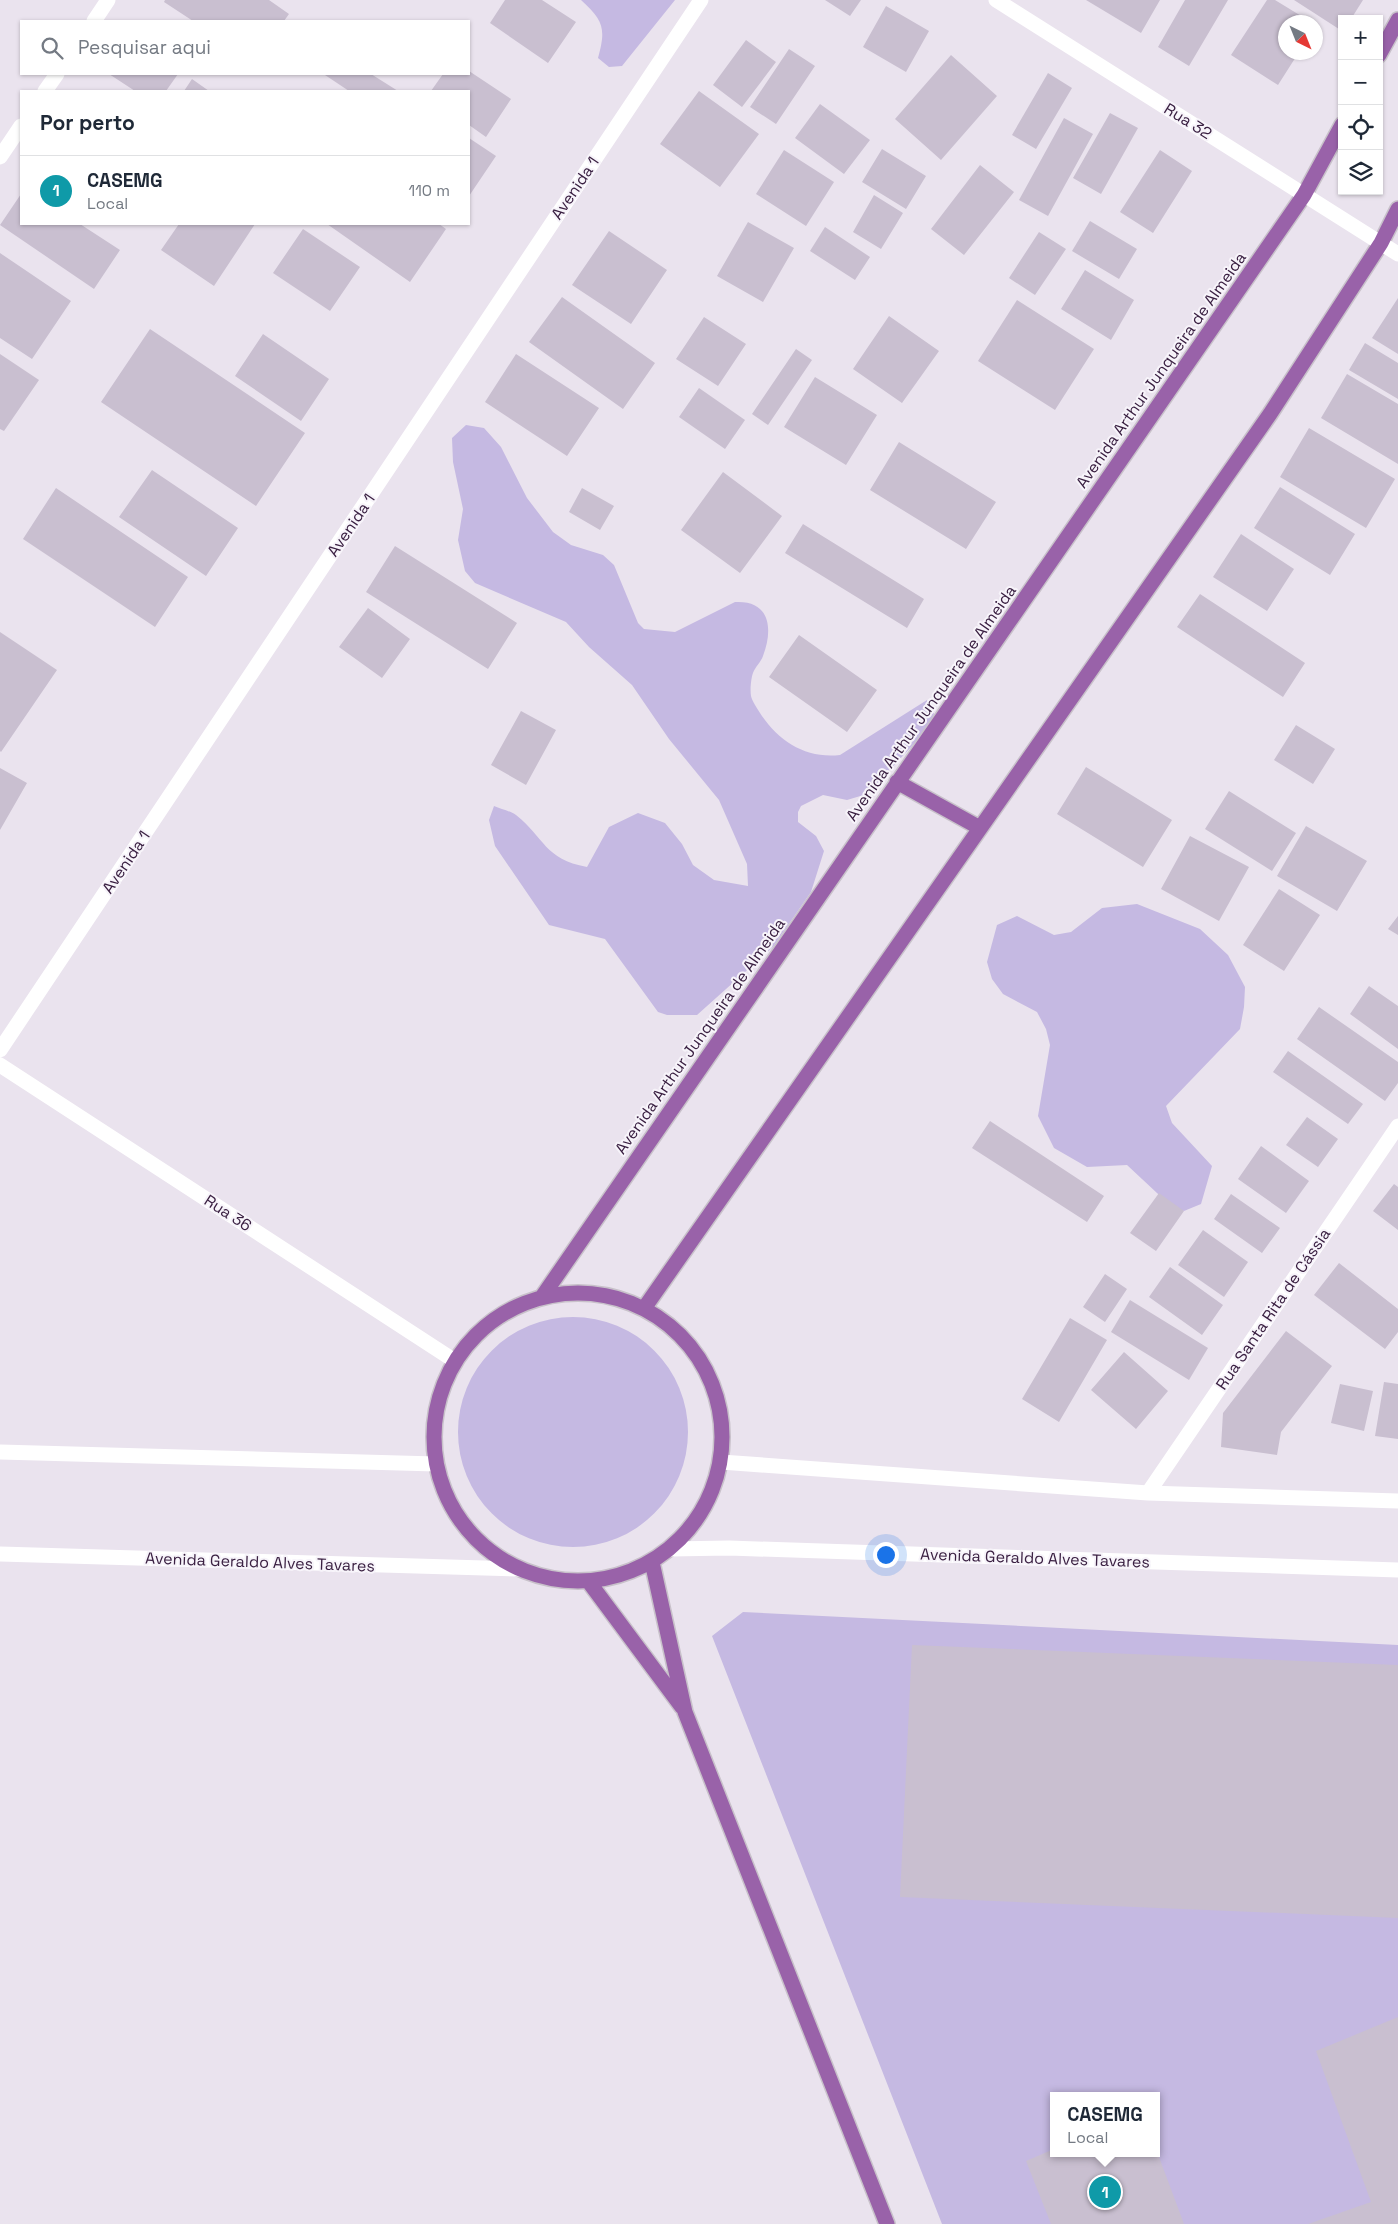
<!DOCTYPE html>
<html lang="pt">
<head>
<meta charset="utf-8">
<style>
	:root { --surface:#fff; --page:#f6f6f7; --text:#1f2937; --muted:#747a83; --line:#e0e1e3; --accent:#7c3aed }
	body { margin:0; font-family:"Space Grotesk",sans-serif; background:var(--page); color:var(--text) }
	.controls { position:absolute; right:15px; top:15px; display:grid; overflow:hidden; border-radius:0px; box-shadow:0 1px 4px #0004 }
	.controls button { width:45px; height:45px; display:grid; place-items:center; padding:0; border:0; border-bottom:1px solid var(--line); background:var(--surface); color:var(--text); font:25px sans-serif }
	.compass { position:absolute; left:1278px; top:15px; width:45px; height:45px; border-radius:50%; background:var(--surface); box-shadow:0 1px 4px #0004; rotate:137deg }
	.you { position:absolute; left:885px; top:1554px; width:18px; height:18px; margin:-12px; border:4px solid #fff; border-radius:50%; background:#1a73e8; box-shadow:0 0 0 8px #1a73e833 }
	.badge { display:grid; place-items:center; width:32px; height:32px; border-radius:50%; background:var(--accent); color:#fff; font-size:16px; font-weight:700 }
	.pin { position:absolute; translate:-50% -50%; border:2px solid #fff; box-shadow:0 1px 5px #0006 }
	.popup { position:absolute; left:1050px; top:2092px; width:110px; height:65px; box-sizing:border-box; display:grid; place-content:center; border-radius:0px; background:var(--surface); filter:drop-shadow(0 1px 4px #0005); font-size:16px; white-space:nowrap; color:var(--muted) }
	.popup b { font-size:19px; color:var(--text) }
	.popup::after { content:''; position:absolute; left:50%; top:100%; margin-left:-10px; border:10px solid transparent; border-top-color:var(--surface) }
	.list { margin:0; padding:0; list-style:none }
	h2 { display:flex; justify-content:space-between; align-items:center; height:65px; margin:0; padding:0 20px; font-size:21px }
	h2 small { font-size:16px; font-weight:400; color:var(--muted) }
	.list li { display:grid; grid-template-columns:32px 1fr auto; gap:15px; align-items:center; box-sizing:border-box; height:70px; padding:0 20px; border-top:1px solid var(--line) }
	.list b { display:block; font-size:19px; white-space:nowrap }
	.list p { margin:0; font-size:16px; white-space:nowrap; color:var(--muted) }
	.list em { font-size:16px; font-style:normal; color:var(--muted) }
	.icon { flex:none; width:28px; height:28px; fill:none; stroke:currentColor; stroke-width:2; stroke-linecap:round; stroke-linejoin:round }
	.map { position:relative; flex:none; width:1398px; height:2224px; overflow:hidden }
	.search { position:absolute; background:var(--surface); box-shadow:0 1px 4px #0004; left:20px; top:20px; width:450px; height:55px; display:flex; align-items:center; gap:12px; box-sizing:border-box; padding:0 18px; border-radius:0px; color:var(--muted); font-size:19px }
	.panel { position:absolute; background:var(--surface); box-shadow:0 1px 4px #0004; left:20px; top:90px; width:450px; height:135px; border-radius:0px }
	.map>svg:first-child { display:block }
	.green { fill:#c5b9e2; fill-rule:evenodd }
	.building { fill:#c9bfd0 }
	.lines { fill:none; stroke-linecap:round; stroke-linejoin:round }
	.major-casing { stroke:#c8c1ca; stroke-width:18 }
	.minor { stroke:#fff; stroke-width:15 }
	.major { stroke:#9962a9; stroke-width:15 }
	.labels { text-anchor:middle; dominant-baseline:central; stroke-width:4; stroke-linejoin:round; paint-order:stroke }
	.street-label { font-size:16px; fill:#3a2042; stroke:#f7f4fa }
</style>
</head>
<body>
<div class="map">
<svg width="1398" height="2224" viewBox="0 0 1398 2224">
	<rect width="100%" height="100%" fill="#eae3ee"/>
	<path class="green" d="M581,0H675L622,66L609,67L598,58C606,29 604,21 581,0Z
		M466,425L484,428L501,447L527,498L553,532L571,545L603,555L614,565L638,623L644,629L675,632L735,602C771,600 773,630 763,656C761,662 755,667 753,673C751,678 750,690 751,696C752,701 757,708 760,713C778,741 806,759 840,755L927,700L934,714L928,729L867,794L847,800L823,795L801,806L798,812V822L816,836L824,851L811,892L773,947L697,1015H667L658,1012L605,939L549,925L495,846L489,820L494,806C501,809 510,811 516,815C545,838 544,859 587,867L609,827L638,813L665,823L682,844L693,865L714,880L748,886L747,864L719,800L669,739L632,685L589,647L566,622L475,583L465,571L458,540L463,509L453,462L452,438Z
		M1137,904L1200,929L1228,955L1245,987L1244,1007L1240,1029L1166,1106L1172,1123L1212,1166L1201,1204L1184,1211L1172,1207L1127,1165L1087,1167L1054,1148L1038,1116L1050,1045L1046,1029L1037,1012L1003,994L992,979L987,962L997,925L1017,916L1054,935L1071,932L1102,908Z
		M458 1432a115 115 0 1 1 230 0a115 115 0 1 1-230 0Z
		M743,1612L1398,1645V2224H942L712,1636ZM1054,2096H1156V2153H1054Z"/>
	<path class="building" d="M165,0H269L289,14L284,21H193L164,2Z
		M505,0H542L576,22L548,63L490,23Z
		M825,0H861L850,16Z
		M1086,0H1160L1141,33Z
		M1185,0H1228L1189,66L1158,47Z
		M1267,0H1275L1311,22H1286V52H1299L1278,85L1231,55Z
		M1294,0H1363L1351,19H1342V31Z
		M886,6L929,31L906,72L863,47Z
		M746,40L776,62L742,107L713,85Z
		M789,49L815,66L776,124L750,107Z
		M951,55L997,96L941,160L895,119Z
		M469,71L511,99L486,137L469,125V91H431L443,74H469Z
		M1048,73L1072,88L1036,149L1012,135Z
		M109,74H178L166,91H135Z
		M326,74H371L398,91H349L325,75Z
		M192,79L209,91H184Z
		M699,91L759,134L720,187L660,144Z
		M820,104L870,140L844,174L795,138Z
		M1110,113L1138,128L1101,194L1073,178Z
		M1064,118L1093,134L1048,216L1019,200Z
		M469,138L496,156L469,196Z
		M882,149L926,176L906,209L862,182Z
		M784,150L834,182L806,226L756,194Z
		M1160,150L1192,171L1153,233L1120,212Z
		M980,165L1014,192L964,255L931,229Z
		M21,194V224H80L120,250L94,289L0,225Z
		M874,195L903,213L881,249L853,232Z
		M1090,221L1137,249L1119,279L1072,251Z
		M748,222L794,248L763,302L717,276Z
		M179,224H255L214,286L161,250Z
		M327,224H439L446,229L410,282Z
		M825,227L870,257L855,280L810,251Z
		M303,229L360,267L330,311L273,273Z
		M609,231L667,270L631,324L572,285Z
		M1039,232L1066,249L1035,295L1009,278Z
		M0,253L71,301L32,359L0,338Z
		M1085,270L1134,300L1111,340L1061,309Z
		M562,297L655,363L623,409L529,342Z
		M1398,298V354L1372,338Z
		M1017,300L1094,349L1055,410L978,361Z
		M889,316L939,351L902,403L853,369Z
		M704,317L746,344L718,386L676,359Z
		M150,329L305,433L256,506L101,402Z
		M263,334L329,379L301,421L235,376Z
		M1365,343L1398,363V399L1349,370Z
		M796,349L812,360L768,425L752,414Z
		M0,354L39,380L4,431L0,429Z
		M516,354L599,408L567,456L485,402Z
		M1347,374L1398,404V464L1321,418Z
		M815,377L877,415L846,465L784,427Z
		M699,388L745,420L725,449L679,417Z
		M1309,428L1395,479L1366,528L1280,477Z
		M899,442L996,502L966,549L870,490Z
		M152,470L238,528L206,576L119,517Z
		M723,472L782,516L740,573L681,530Z
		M1280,487L1355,534L1330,575L1254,528Z
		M56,488L188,577L155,627L23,539Z
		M582,488L614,506L600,530L569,512Z
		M803,524L924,599L907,628L785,553Z
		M1241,534L1294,569L1267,611L1213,577Z
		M395,546L517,623L488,669L366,592Z
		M1200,594L1305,663L1283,697L1177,627Z
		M368,608L410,639L382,678L339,647Z
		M0,632L57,670L1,752L0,751Z
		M799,635L877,690L847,732L769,677Z
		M521,711L556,730L526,785L491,765Z
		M1296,725L1335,749L1313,784L1274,760Z
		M1086,767L1172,820L1143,867L1057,814Z
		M0,768L27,783L0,830Z
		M1229,791L1296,833L1272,871L1205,829Z
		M1306,826L1367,861L1337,911L1277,876Z
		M1190,836L1249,867L1219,921L1161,889Z
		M1279,889L1320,915L1284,971L1243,945Z
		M1398,916V935L1388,929Z
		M1369,986L1398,1006V1049L1350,1014Z
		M1319,1007L1398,1062V1083L1385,1101L1297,1039Z
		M1288,1051L1363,1104L1348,1124L1273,1072Z
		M1307,1117L1338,1139L1318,1167L1286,1145Z
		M990,1121L1104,1196L1087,1222L972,1148Z
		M1261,1146L1309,1181L1286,1213L1238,1179Z
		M1394,1184L1398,1187V1230L1373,1211Z
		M1159,1193L1184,1211L1156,1251L1130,1233Z
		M1231,1194L1280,1228L1262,1253L1214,1219Z
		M1203,1230L1248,1262L1224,1297L1178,1265Z
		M1339,1263L1398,1309V1332L1385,1349L1314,1295Z
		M1170,1267L1223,1305L1202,1335L1149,1297Z
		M1105,1274L1127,1289L1105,1322L1083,1307Z
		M1130,1300L1208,1348L1189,1380L1111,1332Z
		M1070,1318L1107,1340L1059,1422L1022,1399Z
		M1286,1331L1332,1366L1281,1432L1277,1455L1221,1447L1223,1413Z
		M1124,1352L1168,1391L1136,1429L1091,1390Z
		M1384,1382L1398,1384V1439L1375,1436Z
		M1340,1384L1373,1391L1364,1431L1331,1423Z
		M912,1645L1398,1665V1918L900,1897Z
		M1398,2017V2224H1308L1371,2202L1316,2051Z
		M1054,2149V2153H1156V2149L1184,2224H1051L1026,2161Z"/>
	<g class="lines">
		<g class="major-casing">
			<path id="major" d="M1379,55L1398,20
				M897,782L980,828
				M434 1437a144 144 0 1 1 288 0a144 144 0 1 1-288 0Z
				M542,1297L1304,195L1342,125
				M645,1307L1270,414L1381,243L1398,209
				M652,1562L685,1712L887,2224
				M589,1582L682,1707"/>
		</g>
		<path class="minor" d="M996,0L1398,254
			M94,21L108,0
			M45,91L57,74
			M0,157L21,126
			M0,1050L701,0
			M0,1065L455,1361
			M0,1452L436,1464
			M721,1462L1148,1493L1398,1501
			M1148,1493L1398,1126
			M671,1549L729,1548L1398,1570
			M0,1554L519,1569"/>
		<use href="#major" class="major"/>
	</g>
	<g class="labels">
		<g class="street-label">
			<text transform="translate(1188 121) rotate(32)">Rua 32</text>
			<text transform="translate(575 188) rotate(-56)">Avenida 1</text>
			<text transform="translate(1161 370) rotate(-55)">Avenida Arthur Junqueira de Almeida</text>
			<text transform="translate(351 525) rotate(-56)">Avenida 1</text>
			<text transform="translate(931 703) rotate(-55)">Avenida Arthur Junqueira de Almeida</text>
			<text transform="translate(126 862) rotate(-56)">Avenida 1</text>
			<text transform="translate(700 1036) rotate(-55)">Avenida Arthur Junqueira de Almeida</text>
			<text transform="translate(228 1213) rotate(33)">Rua 36</text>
			<text transform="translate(1273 1309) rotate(-56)">Rua Santa Rita de Cássia</text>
			<text transform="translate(1035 1558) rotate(2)">Avenida Geraldo Alves Tavares</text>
			<text transform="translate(260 1562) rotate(2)">Avenida Geraldo Alves Tavares</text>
		</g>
	</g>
</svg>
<div class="controls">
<button>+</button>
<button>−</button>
<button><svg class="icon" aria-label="locate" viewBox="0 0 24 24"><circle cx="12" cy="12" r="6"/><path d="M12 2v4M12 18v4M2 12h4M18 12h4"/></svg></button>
<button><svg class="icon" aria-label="layers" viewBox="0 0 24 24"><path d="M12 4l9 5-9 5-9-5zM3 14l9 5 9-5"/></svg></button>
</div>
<svg class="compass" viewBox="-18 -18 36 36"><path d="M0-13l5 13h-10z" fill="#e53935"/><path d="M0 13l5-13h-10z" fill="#747a83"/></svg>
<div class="you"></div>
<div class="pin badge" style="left:1105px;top:2192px;background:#0f9aa8">1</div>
<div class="popup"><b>CASEMG</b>Local</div>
<div class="search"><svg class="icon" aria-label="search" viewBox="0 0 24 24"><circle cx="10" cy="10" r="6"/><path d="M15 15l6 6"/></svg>Pesquisar aqui</div>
<section class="panel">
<h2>Por perto<small></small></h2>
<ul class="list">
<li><span class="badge" style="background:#0f9aa8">1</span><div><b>CASEMG</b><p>Local</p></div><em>110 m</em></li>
</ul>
</section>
</div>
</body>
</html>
